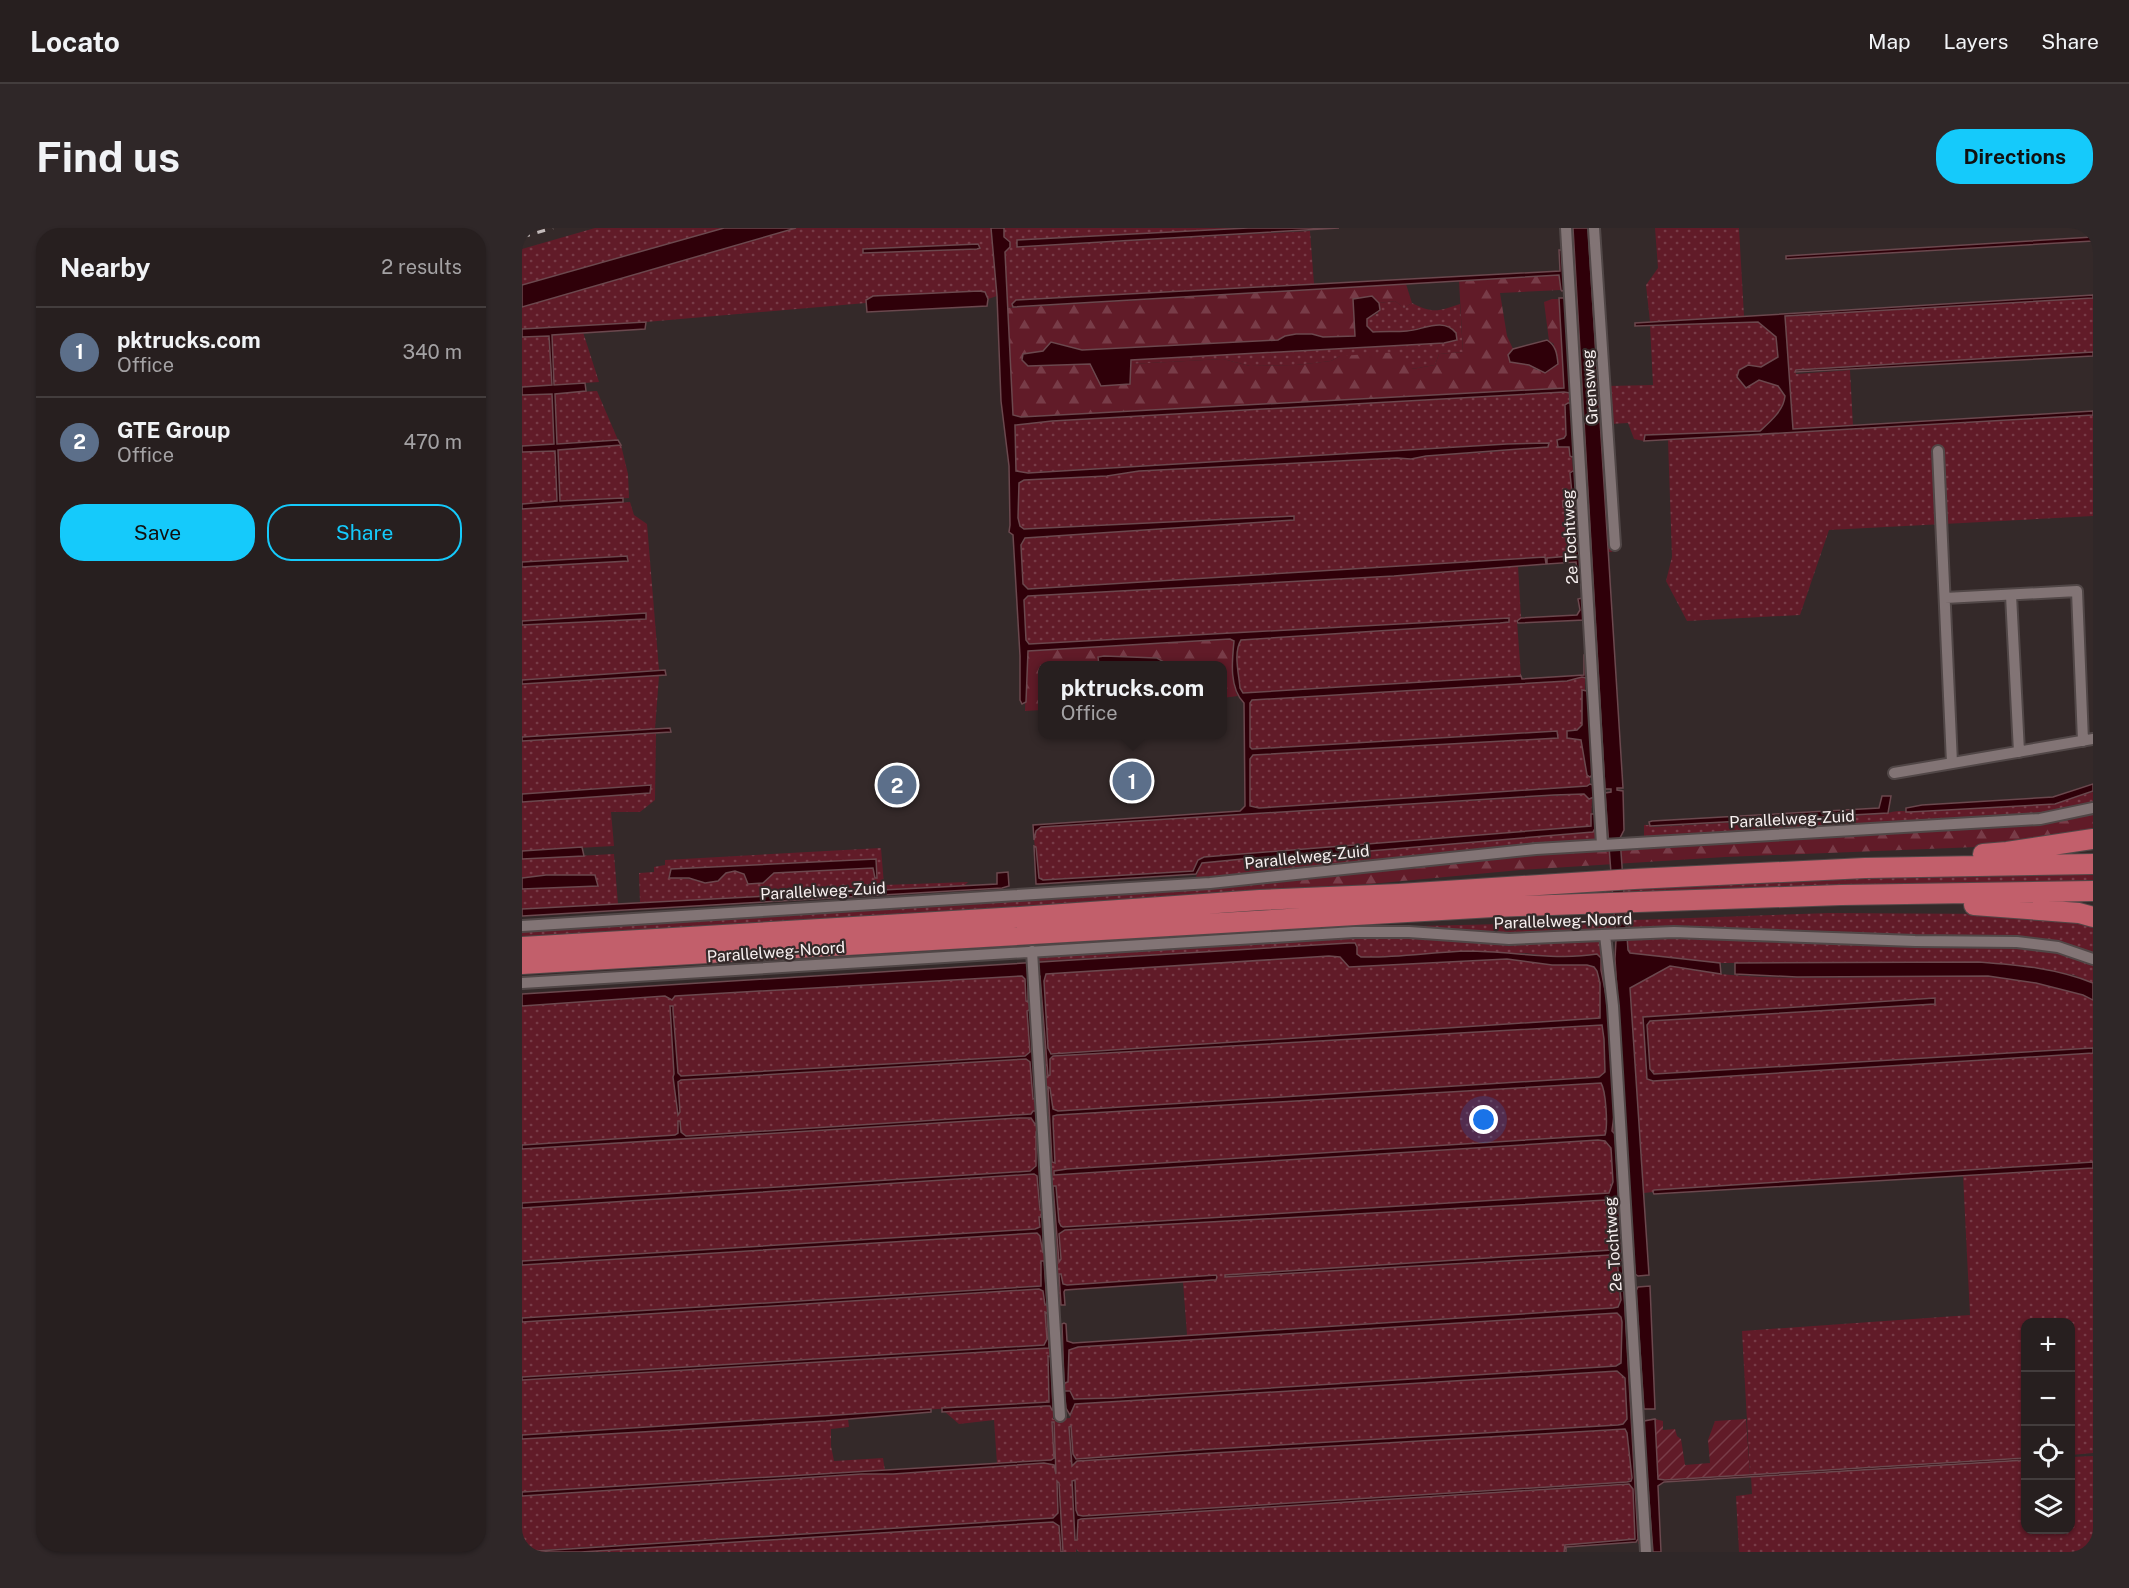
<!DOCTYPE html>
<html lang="en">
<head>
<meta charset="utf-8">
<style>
	:root { --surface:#271f1f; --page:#2f2728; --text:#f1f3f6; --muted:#a4a2a4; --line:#433d3d; --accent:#15cafb }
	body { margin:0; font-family:"Public Sans",sans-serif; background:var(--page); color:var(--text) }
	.controls { position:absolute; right:18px; bottom:18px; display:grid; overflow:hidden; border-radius:12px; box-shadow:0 2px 4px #0004 }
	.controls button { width:54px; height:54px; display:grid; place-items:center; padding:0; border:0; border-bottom:2px solid var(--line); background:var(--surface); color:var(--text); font:30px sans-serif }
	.you { position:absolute; left:962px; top:892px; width:21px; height:21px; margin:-15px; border:4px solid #fff; border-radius:50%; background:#1a73e8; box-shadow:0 0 0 9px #1a73e833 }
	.badge { display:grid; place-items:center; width:39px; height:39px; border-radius:50%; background:var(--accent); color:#fff; font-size:20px; font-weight:700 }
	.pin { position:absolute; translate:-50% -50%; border:3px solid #fff; box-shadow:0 2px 6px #0006 }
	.popup { position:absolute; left:516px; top:433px; width:189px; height:78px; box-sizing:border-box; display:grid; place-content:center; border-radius:12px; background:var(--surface); filter:drop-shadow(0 2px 4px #0005); font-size:20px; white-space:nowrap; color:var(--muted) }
	.popup b { font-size:22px; color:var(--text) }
	.popup::after { content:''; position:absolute; left:50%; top:100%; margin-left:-12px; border:12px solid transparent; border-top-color:var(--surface) }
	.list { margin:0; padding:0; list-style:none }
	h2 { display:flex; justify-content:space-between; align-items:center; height:78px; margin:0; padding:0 24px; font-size:26px }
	h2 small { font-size:20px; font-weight:400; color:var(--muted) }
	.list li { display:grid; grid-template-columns:39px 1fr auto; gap:18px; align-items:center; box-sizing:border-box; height:90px; padding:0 24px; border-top:2px solid var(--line) }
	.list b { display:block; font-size:22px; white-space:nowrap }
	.list p { margin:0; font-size:20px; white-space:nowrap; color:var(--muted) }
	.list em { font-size:20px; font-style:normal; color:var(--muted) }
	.actions { display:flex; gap:12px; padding:18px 24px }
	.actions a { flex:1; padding:14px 0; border:2px solid var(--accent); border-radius:24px; text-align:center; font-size:21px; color:var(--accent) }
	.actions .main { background:var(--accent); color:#111 }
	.icon { flex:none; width:33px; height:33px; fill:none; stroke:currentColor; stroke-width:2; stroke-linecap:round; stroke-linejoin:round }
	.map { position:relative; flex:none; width:1571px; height:1324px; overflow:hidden; border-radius:24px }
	header { display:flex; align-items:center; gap:36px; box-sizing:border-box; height:84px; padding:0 30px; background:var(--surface); border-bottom:2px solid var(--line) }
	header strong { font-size:28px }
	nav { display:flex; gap:33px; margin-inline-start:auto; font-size:21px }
	.intro { display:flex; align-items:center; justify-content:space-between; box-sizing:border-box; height:144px; padding:0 36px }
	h1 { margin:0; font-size:42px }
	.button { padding:15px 27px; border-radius:24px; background:var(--accent); color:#111; font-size:21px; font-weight:700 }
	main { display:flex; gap:36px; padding:0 36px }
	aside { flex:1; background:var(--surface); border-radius:24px; box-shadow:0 2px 4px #0004 }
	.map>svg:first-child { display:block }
	.grass { fill:url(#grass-dots); fill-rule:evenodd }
	.forest { fill:url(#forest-firs) }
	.garden { fill:url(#garden-furrows) }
	.water { fill:#2f0009; stroke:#6b484e; stroke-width:1.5; fill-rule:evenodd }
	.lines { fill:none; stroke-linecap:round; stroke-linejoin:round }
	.street-casing { stroke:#514747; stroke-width:14 }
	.highway-casing { stroke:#514747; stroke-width:22 }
	.street { stroke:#827475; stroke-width:10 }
	.highway { stroke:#c25f6b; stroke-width:20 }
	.rail { stroke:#c3baba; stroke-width:3; stroke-dasharray:8 8; stroke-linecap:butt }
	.labels { text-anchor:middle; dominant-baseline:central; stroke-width:4.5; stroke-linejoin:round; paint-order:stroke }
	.street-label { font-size:16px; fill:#f8f0f0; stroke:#342929 }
</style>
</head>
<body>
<header>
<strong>Locato</strong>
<nav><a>Map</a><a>Layers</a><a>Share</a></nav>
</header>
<div class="intro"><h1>Find us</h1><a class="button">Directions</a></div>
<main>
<aside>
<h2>Nearby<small>2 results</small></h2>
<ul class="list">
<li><span class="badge" style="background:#5c6f8a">1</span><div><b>pktrucks.com</b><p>Office</p></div><em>340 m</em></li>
<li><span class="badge" style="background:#5c6f8a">2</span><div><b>GTE Group</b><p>Office</p></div><em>470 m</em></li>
</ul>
<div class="actions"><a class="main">Save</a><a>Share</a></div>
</aside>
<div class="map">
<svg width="1571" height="1324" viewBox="0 0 1571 1324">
	<defs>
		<pattern id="grass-dots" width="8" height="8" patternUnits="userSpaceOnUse" patternTransform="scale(1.5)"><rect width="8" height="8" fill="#611b28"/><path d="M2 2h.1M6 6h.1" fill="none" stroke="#783c48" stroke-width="1.8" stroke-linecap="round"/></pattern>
		<pattern id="forest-firs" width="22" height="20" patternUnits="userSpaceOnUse" patternTransform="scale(1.5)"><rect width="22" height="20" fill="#611b28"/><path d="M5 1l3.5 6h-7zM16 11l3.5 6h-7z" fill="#783c48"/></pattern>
		<pattern id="garden-furrows" width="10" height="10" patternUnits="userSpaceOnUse" patternTransform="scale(1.5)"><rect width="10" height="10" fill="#611b28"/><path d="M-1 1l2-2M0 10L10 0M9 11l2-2" fill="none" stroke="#783c48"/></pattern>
	</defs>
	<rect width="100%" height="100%" fill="#342929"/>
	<path class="grass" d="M73,0H202L0,57V21Z
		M274,0H469L475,68L466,71L463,64L345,72L344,75L124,94L0,101V79ZM456,16L458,20L455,21L341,24L342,21Z
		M482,0H726L495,12V19L788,3L792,56L494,72L490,76L491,79L484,80L483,23L488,19L487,14L482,9Z
		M1066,0H1070L1090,324H1085Z
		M1133,0H1217L1222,88L1128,94L1124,57L1136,40Z
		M1053,35L1086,603L1084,601L1051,39Z
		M1571,70V124L1274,142V146L1328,142L1331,198L1271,201L1263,88Z
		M873,73L882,80L890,75C910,86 918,83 938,76L941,124L917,126L913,137L889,141L818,128L809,133L774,137L728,138L701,131L609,136V132L922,115L935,112L925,98H907L887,103L851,104L845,98V91L856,85L857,75Z
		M1216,94H1236L1254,109L1256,129L1239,139L1226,137L1217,142L1237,152L1256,158L1263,168C1262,182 1248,194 1238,203L1123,207L1122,213L1112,211L1106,195L1088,196L1085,158L1131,157L1128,97Z
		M61,104L77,154L32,157L30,106Z
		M27,107L30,157L0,159V109Z
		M75,163L96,212L35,216L33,165Z
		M1042,164L1047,165V175L1043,178L1044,207L1042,210L1035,212L1047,219L1048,228L1050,229L1051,243L1048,245L1050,266L1049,269L1041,273V279L1053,280L1054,291L1049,292L1051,325L1048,328L1025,330V332L1023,330L506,361L501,356L499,317L503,310L772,292V289L502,301L498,299L496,290L497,255L502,252L585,248L617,243L875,230C890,232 903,228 917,227C949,225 981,225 1012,217L985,216L498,245L494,243L493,197L530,193Z
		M30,165L32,216L0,218V167Z
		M1571,187V288L1307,302L1278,387L1165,393L1144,353L1150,329L1146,212Z
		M99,217L106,246L107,270L38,274L36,222Z
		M33,222L35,273L0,276V224Z
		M108,274L112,287L125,296L137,442L0,452V397L124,391L123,385L0,393V339L106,332L105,328L0,334V281Z
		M996,338L999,390L995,393L999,448L721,465L718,461C717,446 711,425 719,412L978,395L987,394V390L507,416L504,412L502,372L506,368Z
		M137,448L133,501L0,509V456Z
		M1061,449L1063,450V462L1060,463V497L1046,510H1056L1061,514L1062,534L1065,547L1068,549V556L1065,558L737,580L728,578V530L731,527L1036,509L1035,503L730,521L728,519V475L732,471L1045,453Z
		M134,505L133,572L118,584H89L92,618L0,623V574L128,565V557L0,566V513Z
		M1571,564V576L1520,586L1122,610V597H1128L1130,599L1363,586C1371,583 1379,582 1388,584L1532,576Z
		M1062,566L1067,571H1070L1069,598L682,629L676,632L671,643L520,652L517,650L512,612L514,603L519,599Z
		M1074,599V610L1069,613L673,651L680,635L731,630L812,626L1071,604Z
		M359,620L362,657L446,654L443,657L118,675L117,645L132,644V639L143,637V632ZM354,631L355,650H353L352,640L252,645L222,646L213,643L204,645L196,653L147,650L168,640Z
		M92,626L96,676L0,681V661L25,659L24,647L0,650V631Z
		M1401,647H1571V654L0,726L935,669Z
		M760,651L763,664L0,711V701Z
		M1307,685L1478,686L1552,693L1571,699V727L1522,713L991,707L895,698L1028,695Z
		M827,708L996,715L1075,712L1079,715L1088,765L1119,1316H1116V1313L1093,906L1090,903L1092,887C1089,841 1089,794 1080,748C1078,740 1079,734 1075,726L1036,729L1001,725L848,729H839L835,726L709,722L515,733L518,728Z
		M1153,708L1495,718L1535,723L1571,735V755L1552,747L1504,738L1457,734L1198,735L1108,725L1105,712L1106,710Z
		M807,728L818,729L827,739L985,731L1030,737H1065L1072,739L1075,743L1078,755V790L529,826L526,820L522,753L524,746Z
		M1148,738C1164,741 1181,744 1198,746C1257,752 1317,749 1377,749C1441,749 1510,743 1571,772V820L1132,846L1128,841L1125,796L1128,793L1413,775L1121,789L1125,851L1130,853L1571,825V934L1132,962L1131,964L1122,965L1108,760Z
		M509,745L534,1181L531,1185V1191L548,1190L553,1176L1092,1143L1101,1147L1104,1157L1105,1192L1101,1196L1096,1197L674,1222L554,1231L551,1226L549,1199H547L549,1237L555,1233L1103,1201L1105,1205L1110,1250L1105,1254L561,1288L556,1287L554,1282L552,1252L550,1253L551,1282L555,1312L556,1292L559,1291L1107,1256L1111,1261L1113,1311L1042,1318V1324H557L554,1321V1324H541L537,1255L535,1253L536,1285L532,1290L0,1323V1268L340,1246H371L522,1235L532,1237L533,1246L530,1194L532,1230L529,1232L475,1236L472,1192L437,1196L423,1184L524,1178H528L529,1182L526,1128L527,1174L0,1207V1152L527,1120L523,1085L525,1111L522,1117L0,1149V1094L517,1061L521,1063L523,1076L520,1033L519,1058L0,1090V1037L515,1005L518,1008L520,1024H522L520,989H517L518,999L513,1001L0,1033V980L513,946L515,948L517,981L520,982L514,905V938L513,941L508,943L0,975V921L496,890L511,891V883L510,886L164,908L159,904L158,893H156V905L153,907L0,917V778L144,768L150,772L153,768L500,748L503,751V767L507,772L506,747ZM151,782L156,845L159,848L503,828L508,824L505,784L511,870L508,834L505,831L159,852L156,854L158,884L156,887L152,847Z
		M516,747H518L519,759L526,847L528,842V831L531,828L1077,796L1081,800L1083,844L1077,849L536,883L531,881L527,859L530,934L532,935L531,894V888L535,887L1075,854L1079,855C1084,864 1086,897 1083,907L1076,908L545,941L532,943V947L1076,912L1083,913C1084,915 1089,919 1089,921C1092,930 1091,957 1087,965L1075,967L541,999L539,998L537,994L534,958L537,1034L539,1031L537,1006L543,1002L1085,972L1090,974L1095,1013L1094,1019L1090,1022L704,1047L703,1049C832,1041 960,1036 1088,1027L1095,1031L1098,1076L1096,1079L1091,1080L665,1107L661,1054L694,1052V1047L545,1057L541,1056L539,1047L537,1046L539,1077H536Z
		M1571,940V1225L1549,1227L1548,1094H1504L1503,1230L1228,1247L1220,1103L1448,1087L1441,947Z
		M1095,1085L1099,1089L1100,1094V1133L1094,1138L592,1170L552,1171L548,1163H542V1155L546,1154L547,1122L556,1119Z
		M326,1191L327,1199L309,1201V1218L312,1233L361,1230L363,1243L0,1264V1211Z
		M1571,1228V1324H1217L1214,1268L1230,1266L1229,1248L1503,1232L1504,1302H1548L1549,1229Z
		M531,1294L537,1298L539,1324H59Z"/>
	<path class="forest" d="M1038,47L1039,62L978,65L985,108L991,121L986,127L1015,142L1032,116L1027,113L1022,74L1030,71H1037L1043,160L499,189L491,187L484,80L884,56L890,75L882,80L873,73L857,75L850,68L832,71L833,108L801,109L790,106H774L763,108L757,112L560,122L529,114L521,123L505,125L500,132L506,138L568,136L574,149L609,154V136L701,131L728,138L774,137L809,133L818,128L877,124L890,141L913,137L917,126L941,124L937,53Z
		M708,411L712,413L710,434L714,465L716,468L700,470V438H520V482L503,483L505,423Z
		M1571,586V605L1479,618L1203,629L998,642L763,664L760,652L999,626L1494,598L1547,592Z"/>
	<path class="garden" d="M1133,1191L1141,1193V1202L1153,1201L1155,1208L1159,1211L1163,1237L1188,1235L1186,1212L1193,1193L1224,1191L1228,1247L1143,1252L1136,1251Z"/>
	<path class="water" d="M202,0H274L0,79V57Z
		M469,0H482V9L488,14V19L483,24L491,187L499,189L1042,160L1037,70H1043L1049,162L1048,165L1042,164L530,193L493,197L494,243L506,245L985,216L1027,215L1026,219L904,228L889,231L875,230L617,243L585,248L502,252L497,255L496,290L498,298L502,301L772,288V292L503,310L499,317L501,356L506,361L1023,329L1024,336L872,348L506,368L502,372L504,412L507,416L987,390V394L978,395L719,412C711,425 717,446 718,460L721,465L999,448L1000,451L1062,447V427H1064L1065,450L1060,449L1045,453L730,472L728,475V519L730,521L1035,503L1036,510L731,527L728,531V578L737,580L1065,558L1068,556L1071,557L1072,569L1067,571L1062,566L1032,567L519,599L514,603L512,612L511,597L718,583L723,578L722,475C707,460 710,433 712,413L708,411L506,423L504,474L500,476L498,472V428L491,307L487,304L488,297L487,238L479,173L475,68Z
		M726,0H817L495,19V12Z
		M1051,0H1066L1101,560H1095V562L1101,563L1102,602L1098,610L1106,722L1108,725L1198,735L1199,746L1148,738L1108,760L1127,1047L1116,1048L1113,1046L1093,731L1094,712L1083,565L1089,564V561H1083Z
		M1571,9V13L1264,31V28Z
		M456,16L458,20L455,21L341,25V21Z
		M1037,22H1040L1043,61L1040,63L1039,62L1037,47L491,79L490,76L494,72L1038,43Z
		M457,63L463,64L466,71L465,78L345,84L344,72L351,68Z
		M1571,67V70L1263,88L1271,201L1571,183V187L1122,213L1123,207L1238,203C1248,194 1262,182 1263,168L1256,158L1237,152L1224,160L1215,149L1217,142L1226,137L1239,139L1256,129L1254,109L1236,94L1113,98V95Z
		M850,68L857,75L858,82L845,91V98L851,104C862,103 873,104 885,103C901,102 921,89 934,105L935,112L922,115L609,132L608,156L579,158L568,136L506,138L500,132L501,126L521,123L529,114L560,122L756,112L763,108L774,106H790L801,109L833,108L831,71Z
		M124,94L123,101L30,107L32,157L63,155L64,163L33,166L35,216L96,212L99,217L36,222L38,273L101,270V274L0,281V276L35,273L33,223L0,224V218L32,216L30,166L0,167V159L30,157L27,108L0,109V101Z
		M1025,112C1034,118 1035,125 1036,136L1023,145L1007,137L988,134L986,127L991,121Z
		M1571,124V128L1273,144L1274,142Z
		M1046,175H1048L1050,178L1053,228L1050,229L1048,228L1047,219H1036L1035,212L1042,210L1044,207L1043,177Z
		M1051,243L1054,244V280L1041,279V273L1049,269L1050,266L1048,245Z
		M1053,291L1055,292L1059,353L1058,356L1056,354L1054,334L1025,336V330L1048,328L1051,325L1049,292Z
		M105,328L106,333L0,339V334Z
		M1060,370L1062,392L996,395L995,393L999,390L1055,387L1058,382L1056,371Z
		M124,385V391L0,397V393Z
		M582,428L635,430L642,434L645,437H577L576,429Z
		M143,442L144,447L0,456V452Z
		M1060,462L1065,463L1069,495L1071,546L1068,549L1065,547L1059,512L1045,510V503L1055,502L1060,497Z
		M148,500L149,504L0,513V509Z
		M1571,556V563L1533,576L1388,584H1384V580L1400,577L1531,569Z
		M129,557L128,565L0,574V566Z
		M1360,568H1369L1366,585L1128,598L1127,594L1130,593L1357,580Z
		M1069,586H1073L1074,599L1071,604L812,626L731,630L680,635L674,646L517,656H514L512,618L514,619L517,650L521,652L671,643L676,632L682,629L1069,598Z
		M60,619L62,628L0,631V623Z
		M354,631L355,650H353L351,640L252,645L241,655L226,656L222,646L213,643L204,645L196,653L183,655L167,650H147L149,641Z
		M486,644L487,658L480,660L0,688V681L475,656V645Z
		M24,647H73L76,658L0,661V650Z
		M827,715H833L835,719V726L839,729C875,730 910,724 946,723C989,723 1033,733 1075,726L1079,730V742L1085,772L1092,887L1090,903L1093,906L1116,1311L1114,1314L1044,1319V1324H1042L1043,1317L1113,1311L1111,1261L1107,1256L559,1291L556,1292L555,1312H553L550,1253L553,1252L554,1282L556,1287L561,1288L1105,1254L1109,1253L1110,1250L1105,1205L1103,1201L555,1233L550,1238L547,1199L549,1198L551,1226L554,1231L674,1222L1096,1197L1101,1196L1105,1191L1103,1150L1095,1143L553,1176L548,1187L544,1180L542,1163H548L552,1171L592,1170L1079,1139L1094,1138L1099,1135L1100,1094L1099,1089L1095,1085L556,1119L547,1122L546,1154L542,1155L540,1096L542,1095L544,1096L545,1113L551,1115L1091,1080L1096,1079L1099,1072L1095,1031L1088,1027L703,1049V1047L1090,1022L1094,1019L1095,1013L1090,974L1085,972L543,1002L537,1006L539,1031L537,1034L531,958H534L537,994L539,998L541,999L1087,965L1091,954L1089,920L1083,913L1076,912L532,947V943L545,941L1083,907C1086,898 1084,863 1079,855L535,887L531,888V894L533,935L530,934L526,859L528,860L531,881L536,883L1077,849L1083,844L1082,811L1080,797L531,828L528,831V847L526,848L518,748L509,745L506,747V774L504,773L503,751L500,748L153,768L150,772L143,768L0,778V766ZM807,728L818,729L827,739L985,731L1030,737H1065L1072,739L1075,743L1078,755V790L529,826L526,820L522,753L524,746Z
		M1457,734C1496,737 1534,740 1571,755V772L1561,767L1514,755L1466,748L1275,749L1213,746V735Z
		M1413,770V776L1128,793L1125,797L1128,841L1132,846L1571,820V825L1131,853L1125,851L1121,789Z
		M148,778H151V782L156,845L159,848L503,828L508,824L505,783L507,782L509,785L514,870L511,871L508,834L504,831L159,852L156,854L158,884L156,887L151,849L152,846Z
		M511,883H514L515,895L513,896L509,890H496L0,921V917L153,907L156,905V893H158L159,904L164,908L509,886Z
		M514,905L516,908L520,982H518L515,948L512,946L0,980V975L508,943L514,938Z
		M1571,934V940L1132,966L1131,964L1132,962Z
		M517,989H521V1025L518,1008L515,1005L0,1037V1033L513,1001L518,999Z
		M519,1033H522L525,1076L523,1077L521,1063L517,1061L0,1094V1090L519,1058Z
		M537,1046H539L541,1056L545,1057L694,1047L695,1049L694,1052H690L543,1062L542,1064L543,1077H539Z
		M1128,1058L1133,1181H1122L1114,1063L1116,1059Z
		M523,1084L525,1085L527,1120L0,1152V1149L522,1117L525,1111Z
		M526,1128L529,1129L531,1182H530L528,1178H524L420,1184V1180L527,1174Z
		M409,1181V1184L304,1193L0,1211V1207Z
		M1133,1191L1136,1251L1143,1252L1503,1230V1232L1142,1254L1136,1258L1139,1324H1131L1122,1207V1193Z
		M530,1194H532L534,1246L532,1237L522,1235L371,1246H340L0,1268V1264L529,1232L532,1230Z
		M535,1253L537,1255L541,1324H539L537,1298L531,1294L59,1324H0L531,1290L536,1285Z"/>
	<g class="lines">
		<g class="street-casing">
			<path id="street" d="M1044,0L1080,617
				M1072,0L1093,317
				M1416,223L1430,535
				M1489,367L1497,524
				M1423,370L1555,363L1561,513
				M1372,545L1571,511
				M0,698L688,655L1014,621L1518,591L1571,580
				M1083,707L1091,778L1124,1324
				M510,723L538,1188
				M0,755L832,704H887L987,711L1152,704L1393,713L1495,714L1536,719L1571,731"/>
		</g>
		<g class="highway-casing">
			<path id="highway" d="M1461,626L1485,624L1571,611
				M1452,677L1557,685L1571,689
				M0,719L498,689L738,672L877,666L1112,651L1343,640L1571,636
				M0,736L971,679L1319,667L1571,663"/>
		</g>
		<use href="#street" class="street"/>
		<use href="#highway" class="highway"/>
		<path class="rail" d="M0,9L31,0"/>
	</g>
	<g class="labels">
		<g class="street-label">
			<text transform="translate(1068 159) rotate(-94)">Grensweg</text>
			<text transform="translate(1048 309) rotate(-93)">2e Tochtweg</text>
			<text transform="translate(1270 591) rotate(-3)">Parallelweg-Zuid</text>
			<text transform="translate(785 629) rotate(-6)">Parallelweg-Zuid</text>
			<text transform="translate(301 663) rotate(-3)">Parallelweg-Zuid</text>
			<text transform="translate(1041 693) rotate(-2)">Parallelweg-Noord</text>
			<text transform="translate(254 724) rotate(-4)">Parallelweg-Noord</text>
			<text transform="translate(1091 1016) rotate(-94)">2e Tochtweg</text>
		</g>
	</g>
</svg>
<div class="controls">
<button>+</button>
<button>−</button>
<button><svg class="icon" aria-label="locate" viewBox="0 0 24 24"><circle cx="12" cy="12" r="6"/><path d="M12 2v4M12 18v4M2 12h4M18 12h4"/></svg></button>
<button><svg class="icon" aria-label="layers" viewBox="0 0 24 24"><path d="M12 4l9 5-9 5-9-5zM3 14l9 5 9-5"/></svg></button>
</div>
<div class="you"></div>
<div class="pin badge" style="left:610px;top:553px;background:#5c6f8a">1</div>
<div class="popup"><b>pktrucks.com</b>Office</div>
<div class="pin badge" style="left:375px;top:557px;background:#5c6f8a">2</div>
</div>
</main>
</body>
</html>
